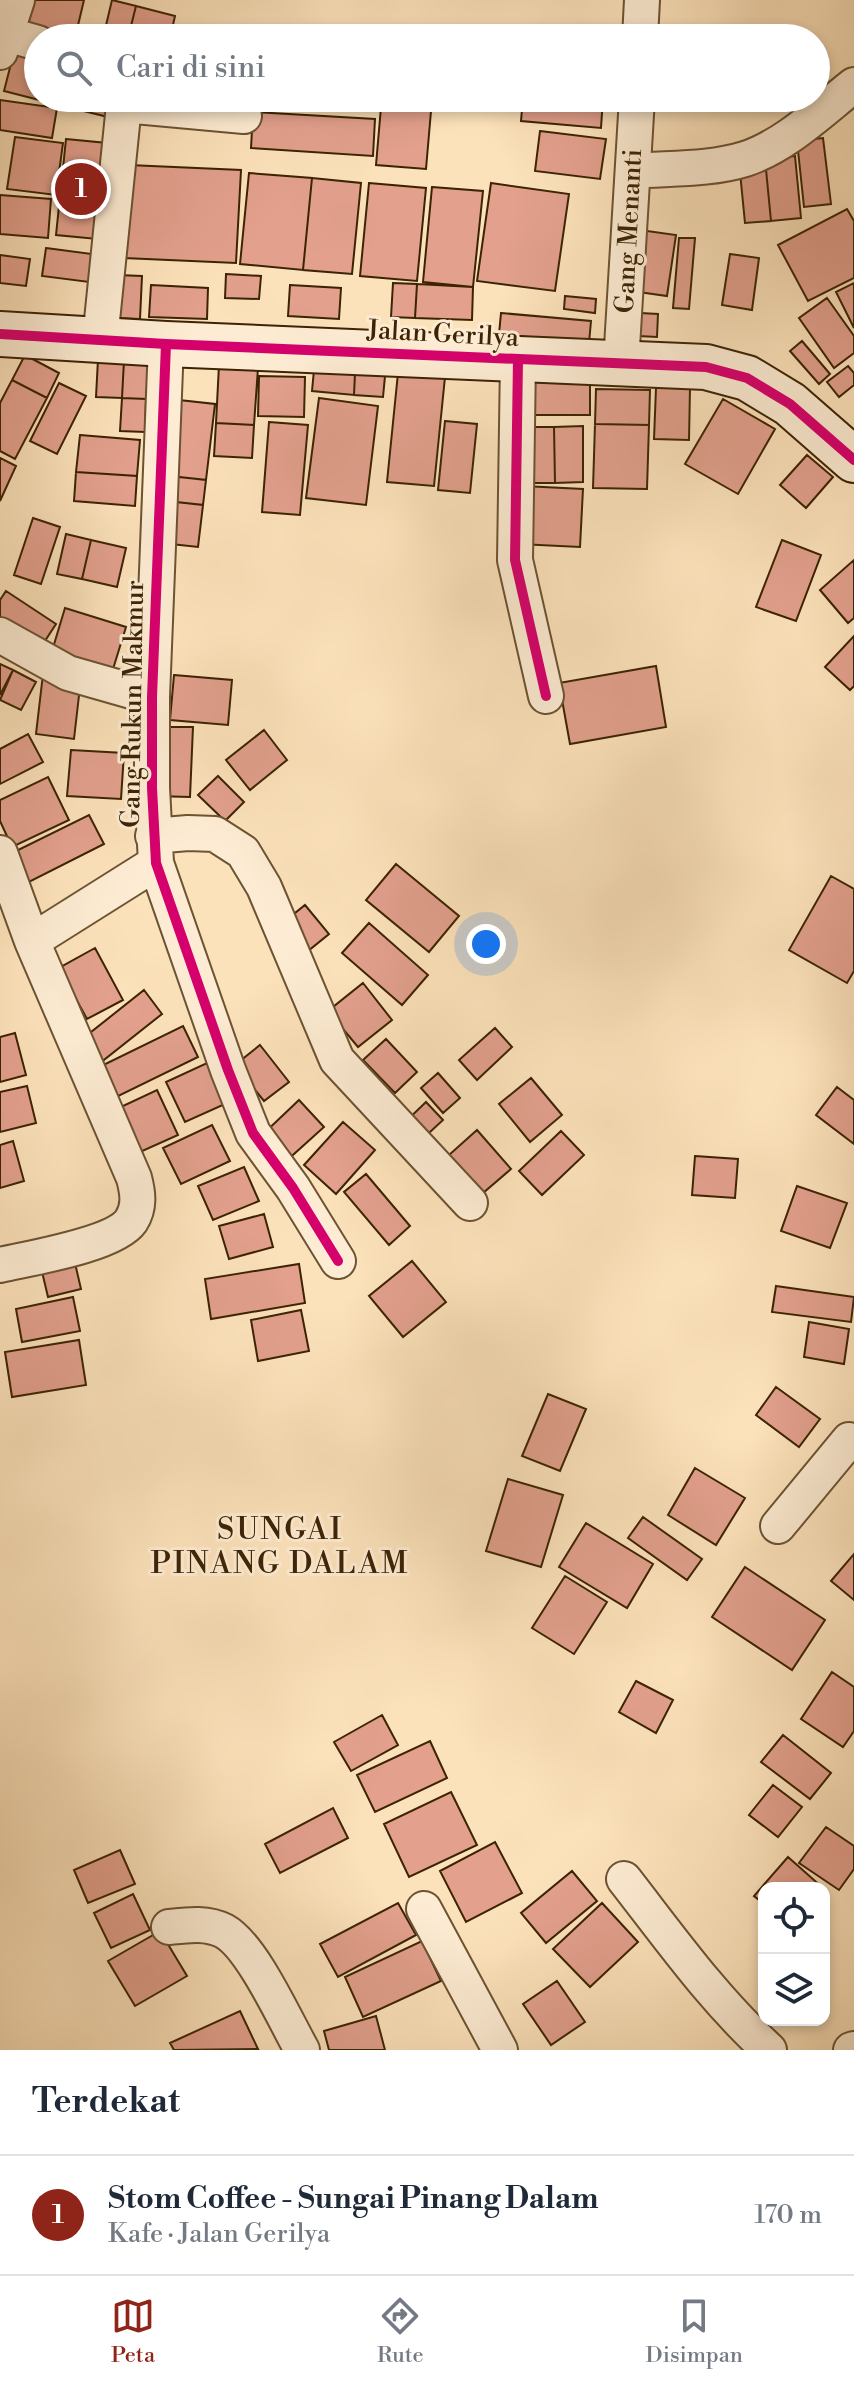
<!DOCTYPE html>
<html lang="id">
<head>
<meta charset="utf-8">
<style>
	:root { --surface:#fff; --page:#f2f2f3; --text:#1f2937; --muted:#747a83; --line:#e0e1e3; --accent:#8f2418 }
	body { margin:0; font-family:"Libre Bodoni",serif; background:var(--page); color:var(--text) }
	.controls { position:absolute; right:24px; bottom:24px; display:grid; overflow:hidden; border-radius:16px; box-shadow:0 4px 12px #0003 }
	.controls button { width:72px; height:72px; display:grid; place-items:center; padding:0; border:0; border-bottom:2px solid var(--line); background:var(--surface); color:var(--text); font:40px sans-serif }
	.you { position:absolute; left:486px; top:944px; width:28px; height:28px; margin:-20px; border:6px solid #fff; border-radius:50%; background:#1a73e8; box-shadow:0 0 0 12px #1a73e833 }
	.badge { display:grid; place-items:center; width:52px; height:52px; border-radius:50%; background:var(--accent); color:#fff; font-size:26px; font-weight:700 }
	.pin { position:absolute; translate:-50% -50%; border:4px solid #fff; box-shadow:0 2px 8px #0006 }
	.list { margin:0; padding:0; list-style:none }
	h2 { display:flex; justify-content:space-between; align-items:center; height:104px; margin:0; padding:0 32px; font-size:34px }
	h2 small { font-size:26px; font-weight:400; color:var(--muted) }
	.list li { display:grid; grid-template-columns:52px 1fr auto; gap:24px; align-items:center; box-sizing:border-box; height:120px; padding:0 32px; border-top:2px solid var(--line) }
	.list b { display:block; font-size:30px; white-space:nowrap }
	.list p { margin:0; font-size:26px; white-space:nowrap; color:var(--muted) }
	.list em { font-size:26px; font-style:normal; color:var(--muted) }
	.icon { flex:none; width:44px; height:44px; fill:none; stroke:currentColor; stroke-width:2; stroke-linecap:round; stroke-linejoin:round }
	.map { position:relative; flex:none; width:854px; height:2050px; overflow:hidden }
	.search { position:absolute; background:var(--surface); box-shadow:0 4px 12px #0003; left:24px; right:24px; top:24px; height:88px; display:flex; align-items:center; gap:20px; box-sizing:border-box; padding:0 28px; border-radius:44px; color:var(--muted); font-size:30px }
	.sheet { height:224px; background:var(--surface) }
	nav { display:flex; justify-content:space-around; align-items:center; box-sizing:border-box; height:112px; border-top:2px solid var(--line); background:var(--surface); font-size:22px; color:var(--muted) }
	nav a { display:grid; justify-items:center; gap:4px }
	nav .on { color:var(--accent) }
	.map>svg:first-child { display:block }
	.building { fill:#e2a08d; stroke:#3c2304; stroke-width:2 }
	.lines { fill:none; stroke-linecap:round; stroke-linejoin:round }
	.street-casing { stroke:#6c5332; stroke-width:38 }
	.secondary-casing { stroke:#3c2304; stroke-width:48 }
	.street { stroke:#fdecd3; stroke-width:34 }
	.secondary { stroke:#fdecd3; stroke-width:44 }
	.cycleway-casing { stroke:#fdecd3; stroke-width:15 }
	.cycleway { stroke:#d6006c; stroke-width:10 }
	.labels { text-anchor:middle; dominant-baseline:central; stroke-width:6; stroke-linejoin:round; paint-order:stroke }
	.street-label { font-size:26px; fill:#3c2304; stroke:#fdecd3 }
	.quarter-label { font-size:30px; letter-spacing:2px; fill:#3c2304; stroke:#fdecd3 }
</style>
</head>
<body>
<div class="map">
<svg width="854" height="2050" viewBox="0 0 854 2050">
	<rect width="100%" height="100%" fill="#fce2bb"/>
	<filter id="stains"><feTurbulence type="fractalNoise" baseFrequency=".0025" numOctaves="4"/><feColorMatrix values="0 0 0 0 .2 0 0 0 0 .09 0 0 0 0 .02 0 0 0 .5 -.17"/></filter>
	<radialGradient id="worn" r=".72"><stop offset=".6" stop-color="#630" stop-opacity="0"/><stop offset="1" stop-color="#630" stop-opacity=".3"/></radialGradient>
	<path class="building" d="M34,0H84L75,38H61L27,30Z
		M112,0L136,6L128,38H103Z
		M136,6L175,16L170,38H128Z
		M16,44L38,50V98H56L55,104L4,91Z
		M56,98H113L108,117L55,104Z
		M382,98H432L431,111L381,107Z
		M523,98H603L601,128L521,121Z
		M0,100L57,108L52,138L0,130Z
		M381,107L431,111L426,169L376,165Z
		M253,112L375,119L373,156L251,148Z
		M540,131L606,139L600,179L535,171Z
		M15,137L63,143L56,195L7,189Z
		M823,138L831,204L804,207L797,141Z
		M66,139L107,143L97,239L56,235Z
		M795,156L801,218L771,221L765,159Z
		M765,159L771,221L745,223L739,162Z
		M129,165L241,170L236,263L124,258Z
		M249,173L312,178L303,270L240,264Z
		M312,178L361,183L352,274L303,270Z
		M369,183L426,188L417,281L360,276Z
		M491,183L569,194L555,291L477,281Z
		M432,187L483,191L473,287L423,282Z
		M0,195L51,199L48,238L0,234Z
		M847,209L854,221V278L808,301L778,245Z
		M640,230L676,235L667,296L631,291Z
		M679,238H695L689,309L673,308Z
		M46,248L92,254L89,282L42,276Z
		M730,254L759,258L752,310L722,305Z
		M0,255L30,259L26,286L0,283Z
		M226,274L261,276L259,299L225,298Z
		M117,275L142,276L140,319L114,318Z
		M393,283L417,284L415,318L391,317Z
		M854,283V328L836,292Z
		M417,284L473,287L472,320L415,318Z
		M151,285L208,288L207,319L149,317Z
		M290,285L341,288L339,319L288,316Z
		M565,296L596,299L595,313L564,309Z
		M827,298L854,336V353L834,368L799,318Z
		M501,313L591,321L589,343L499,334Z
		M640,313L658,314L657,337L639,336Z
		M802,341L830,374L819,384L790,351Z
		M25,355L59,373L47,398L12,380Z
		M98,359L124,360L122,398L96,397Z
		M124,360L149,361L146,399L122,398Z
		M219,365L258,368L254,425L216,423Z
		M848,366L854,373V385L839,397L827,382Z
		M314,370L355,373L354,395L312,391Z
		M355,373L385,376L383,397L354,395Z
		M398,373L445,377L434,486L387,482Z
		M590,374V415H523V375Z
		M259,376L305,377L304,417L258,416Z
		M12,380L47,398L15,459L0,451V403Z
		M59,383L86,396L57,454L30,441Z
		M656,388H690L689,440L654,439Z
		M596,389L650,390L649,425L595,424Z
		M122,398L146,399L145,432L120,431Z
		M319,398L378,406L366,505L306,498Z
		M723,399L775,429L738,494L685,464Z
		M179,400L215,404L206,480L170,476Z
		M445,421L477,424L470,493L438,490Z
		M269,422L308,425L300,515L262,512Z
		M216,423L254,425L252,458L214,456Z
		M595,424L649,425L647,489L593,488Z
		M583,426V482L555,483L554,427Z
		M523,427H554L555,483H524Z
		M80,435L140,440L137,476L76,472Z
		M807,455L833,477L806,508L780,485Z
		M0,458L16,466L0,501Z
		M76,472L137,476L135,506L74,501Z
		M170,476L206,480L203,505L167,501Z
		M523,486L583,489L580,547L519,544Z
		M167,501L203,505L198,547L162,543Z
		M33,518L60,527L41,584L14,575Z
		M66,534L91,540L82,579L57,574Z
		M91,540L126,548L117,587L82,579Z
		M782,540L821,555L796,621L756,607Z
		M854,560V618L848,623L820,590Z
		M6,591L56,624L39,650L0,625V600Z
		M65,608L126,627L113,669L52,651Z
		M854,636V686L850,690L825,667Z
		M0,664L13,670L0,695Z
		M656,666L666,727L570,744L559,683Z
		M13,670L36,682L21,710L0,700Z
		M43,674L81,678L74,739L36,734Z
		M174,675L232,680L228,725L170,720Z
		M157,727H193L190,797L154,796Z
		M264,730L287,760L250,790L226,760Z
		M28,734L43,762L0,784V749Z
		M71,750L124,753L121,799L67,796Z
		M218,776L244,802L225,821L198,795Z
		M48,777L69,820L12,847L0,821V800Z
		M89,815L104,844L23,885L8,855Z
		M396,864L459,916L429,952L366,900Z
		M831,876L854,889V971L847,983L789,950Z
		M305,905L329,934L308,951L284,922Z
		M369,923L428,975L402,1005L342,953Z
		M95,948L123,1000L87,1019L59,968Z
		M363,983L392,1020L358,1047L328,1011Z
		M144,990L162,1014L100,1063L81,1040Z
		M183,1026L198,1057L104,1103L89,1072Z
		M495,1028L512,1047L477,1080L459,1060Z
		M15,1033L26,1075L0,1082V1037Z
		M386,1039L417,1072L395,1093L363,1060Z
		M260,1045L289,1082L264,1101L235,1065Z
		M207,1063L225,1104L185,1122L166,1082Z
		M438,1073L460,1098L443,1113L421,1088Z
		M531,1078L562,1115L530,1142L499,1104Z
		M27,1086L36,1123L0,1132V1092Z
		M837,1087L854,1100V1144L816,1115Z
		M157,1090L178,1135L129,1157L108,1113Z
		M299,1100L324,1127L284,1163L260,1137Z
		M426,1102L443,1120L418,1143L401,1126Z
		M343,1122L375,1150L336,1194L304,1165Z
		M212,1125L230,1161L181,1184L163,1148Z
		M477,1130L511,1169L483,1193L449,1155Z
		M561,1131L584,1155L542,1195L519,1171Z
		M13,1141L24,1181L0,1188V1145Z
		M695,1156L738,1159L735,1198L692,1195Z
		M244,1167L259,1201L213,1220L198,1186Z
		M366,1174L410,1226L389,1245L344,1192Z
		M797,1186L847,1203L830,1248L781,1231Z
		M264,1214L273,1247L229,1259L219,1226Z
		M72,1250L81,1289L48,1297L39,1259Z
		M412,1261L446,1302L403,1337L369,1296Z
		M299,1264L305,1303L211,1319L205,1279Z
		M776,1286L854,1297L851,1322L772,1312Z
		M73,1297L80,1331L22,1342L16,1309Z
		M301,1310L309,1351L258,1361L251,1320Z
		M809,1322L849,1329L844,1364L804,1357Z
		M79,1340L86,1385L12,1397L5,1352Z
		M776,1387L820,1419L799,1447L756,1415Z
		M548,1394L586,1409L560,1471L522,1456Z
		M695,1468L745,1498L716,1545L668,1515Z
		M508,1479L563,1495L541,1567L486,1551Z
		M643,1517L702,1559L687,1580L628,1538Z
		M586,1523L653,1564L627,1608L559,1567Z
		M854,1554V1600L831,1581Z
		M745,1567L825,1620L792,1670L712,1617Z
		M565,1576L607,1602L574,1654L532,1628Z
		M832,1672L854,1687V1731L843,1747L801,1719Z
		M636,1681L673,1700L656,1733L619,1712Z
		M382,1715L398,1745L351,1771L334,1742Z
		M783,1735L831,1773L810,1799L761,1762Z
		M430,1741L447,1778L375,1812L357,1775Z
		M773,1785L802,1807L778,1837L749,1815Z
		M451,1792L477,1845L409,1877L384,1824Z
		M333,1808L348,1838L280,1873L265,1844Z
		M826,1827L854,1846V1869L839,1890L799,1863Z
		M495,1842L522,1893L466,1922L440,1871Z
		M120,1850L135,1884L88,1903L74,1870Z
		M788,1857L823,1888H764V1904L754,1896Z
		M572,1871L597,1901L546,1943L521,1913Z
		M133,1894L150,1930L111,1948L94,1913Z
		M398,1903L416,1935L338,1977L320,1944Z
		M602,1903L638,1942L590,1987L553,1949Z
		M160,1931L187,1976L135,2006L108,1961Z
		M422,1941L441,1981L363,2017L345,1977Z
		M557,1981L585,2022L551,2045L523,2004Z
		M240,2011L258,2049L174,2050L170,2043Z
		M376,2016L385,2050H329L324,2031Z"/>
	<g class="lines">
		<g class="street-casing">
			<path id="street" d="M6,34L38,43
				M640,38L642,0
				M0,52L17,0
				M125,98L124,105L244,116
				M633,171C669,168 710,170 745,159C785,146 821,111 854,85
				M100,340L124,105
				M166,344L152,697V788L156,863L228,1070L253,1133L293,1188L338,1261
				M518,360L515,560L546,696
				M621,364L637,98
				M0,635L68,673L152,697
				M153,836L188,833L215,834L243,852L264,887L337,1060L470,1203
				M0,853L32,941
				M0,1265C30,1258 114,1245 131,1221C140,1207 138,1193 134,1178L32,941L156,863
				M778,1526L849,1440L854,1443
				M624,1879C670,1938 713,1999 769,2050
				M424,1909L500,2050
				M169,1927C187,1925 207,1922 224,1931C252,1946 285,2020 302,2050
				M851,2050L854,2049"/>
		</g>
		<g class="secondary-casing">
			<path id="secondary" d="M0,334L166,344L706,367L747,378L790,404L854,460"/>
		</g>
		<use href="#street" class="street"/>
		<use href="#secondary" class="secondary"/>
		<g class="cycleway-casing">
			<path id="cycleway" d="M0,334L166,344L706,367L747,378L790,404L854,460
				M166,344L152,697V788L156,863L228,1070L253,1133L293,1188L338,1261
				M518,360L515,560L546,696"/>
		</g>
		<use href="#cycleway" class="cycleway"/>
	</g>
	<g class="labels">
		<g class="street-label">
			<text transform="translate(629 231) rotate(-87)">Gang Menanti</text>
			<text transform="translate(443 334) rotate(3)">Jalan Gerilya</text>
			<text transform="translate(133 704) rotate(-89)">Gang Rukun Makmur</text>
		</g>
		<g class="quarter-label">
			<text x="280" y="1530">SUNGAI<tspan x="280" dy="34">PINANG DALAM</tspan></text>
		</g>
	</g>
	<rect width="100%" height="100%" filter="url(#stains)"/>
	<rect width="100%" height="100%" fill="url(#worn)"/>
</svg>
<div class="controls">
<button><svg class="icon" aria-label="locate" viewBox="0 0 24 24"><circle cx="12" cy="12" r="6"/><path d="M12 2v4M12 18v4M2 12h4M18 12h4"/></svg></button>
<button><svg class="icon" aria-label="layers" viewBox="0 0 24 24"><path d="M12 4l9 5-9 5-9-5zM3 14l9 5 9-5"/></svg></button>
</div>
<div class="you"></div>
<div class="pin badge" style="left:81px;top:189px">1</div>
<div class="search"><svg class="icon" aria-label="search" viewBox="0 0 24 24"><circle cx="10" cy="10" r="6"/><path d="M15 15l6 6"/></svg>Cari di sini</div>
</div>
<section class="sheet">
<h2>Terdekat<small></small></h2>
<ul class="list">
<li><span class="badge">1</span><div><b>Stom Coffee - Sungai Pinang Dalam</b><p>Kafe · Jalan Gerilya</p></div><em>170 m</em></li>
</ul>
</section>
<nav>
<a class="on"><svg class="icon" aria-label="map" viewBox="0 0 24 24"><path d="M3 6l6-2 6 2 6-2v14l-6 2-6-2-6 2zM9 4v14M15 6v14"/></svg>Peta</a>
<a><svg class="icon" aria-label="directions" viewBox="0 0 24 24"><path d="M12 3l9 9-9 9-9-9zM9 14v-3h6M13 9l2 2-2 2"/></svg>Rute</a>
<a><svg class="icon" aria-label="saved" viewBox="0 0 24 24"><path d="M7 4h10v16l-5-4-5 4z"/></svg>Disimpan</a>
</nav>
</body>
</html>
